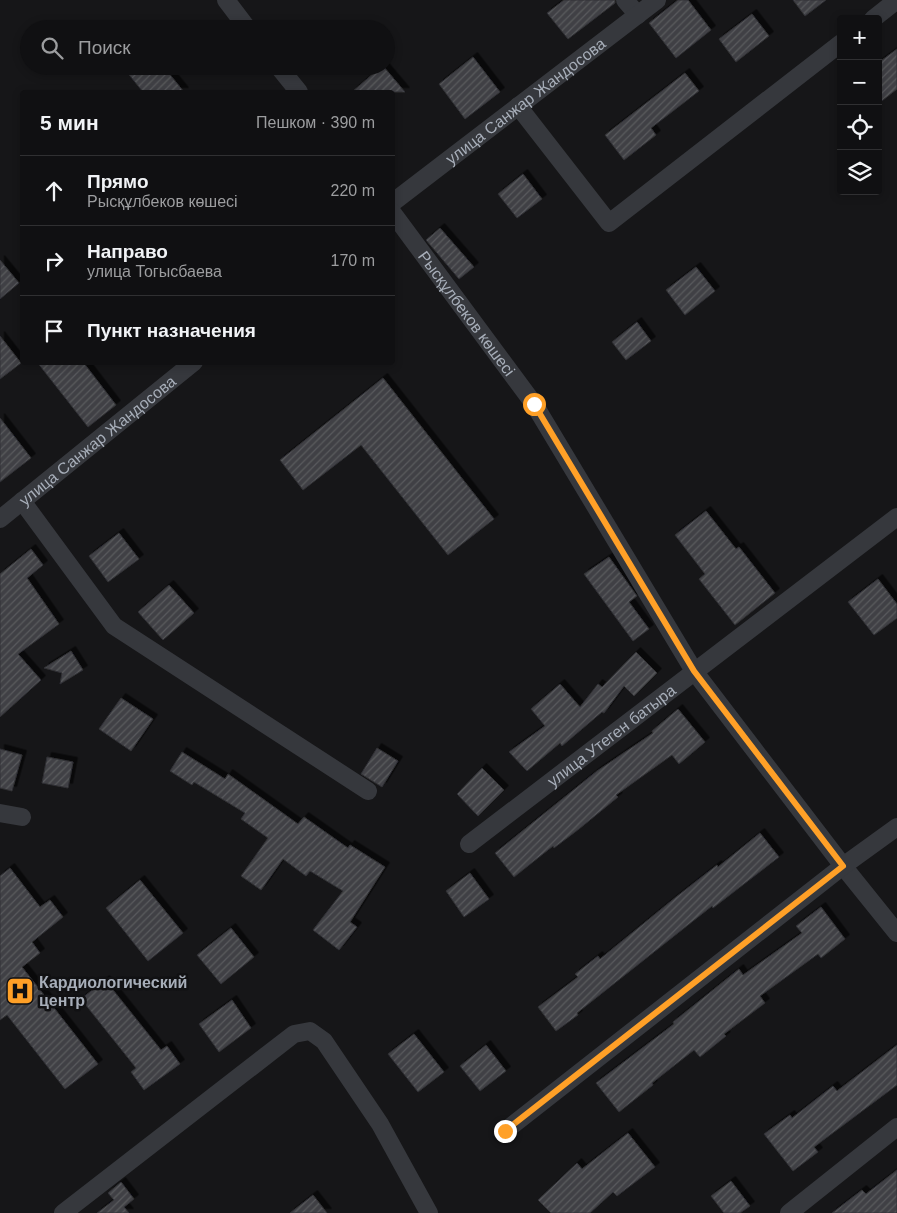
<!DOCTYPE html>
<html lang="ru">
<head>
<meta charset="utf-8">
<style>
	:root { --surface:#101012; --page:#1e1e20; --text:#f1f3f6; --muted:#9c9d9f; --line:#303032 }
	body { margin:0; font-family:Helvetica,sans-serif; background:var(--page); color:var(--text) }
	.controls { position:absolute; right:15px; top:15px; display:grid; overflow:hidden; border-radius:5px; box-shadow:0 2px 8px #0003 }
	.controls button { width:45px; height:45px; display:grid; place-items:center; padding:0; border:0; border-bottom:1px solid var(--line); background:var(--surface); color:var(--text); font:25px sans-serif }
	.stop { position:absolute; width:15px; height:15px; margin:-11px; border:4px solid #ffa027; border-radius:50%; background:#fff }
	.stop.end { background:#ffa027; border-color:#fff; box-shadow:0 1px 5px #0008 }
	.list { margin:0; padding:0; list-style:none }
	h2 { display:flex; justify-content:space-between; align-items:center; height:65px; margin:0; padding:0 20px; font-size:21px }
	h2 small { font-size:16px; font-weight:400; color:var(--muted) }
	.list li { display:grid; grid-template-columns:32px 1fr auto; gap:15px; align-items:center; box-sizing:border-box; height:70px; padding:0 20px; border-top:1px solid var(--line) }
	.list b { display:block; font-size:19px; white-space:nowrap }
	.list p { margin:0; font-size:16px; white-space:nowrap; color:var(--muted) }
	.list em { font-size:16px; font-style:normal; color:var(--muted) }
	.icon { flex:none; width:28px; height:28px; fill:none; stroke:currentColor; stroke-width:2; stroke-linecap:round; stroke-linejoin:round }
	.map { position:relative; flex:none; width:897px; height:1213px; overflow:hidden }
	.search { position:absolute; background:var(--surface); box-shadow:0 2px 8px #0003; left:20px; top:20px; width:375px; height:55px; display:flex; align-items:center; gap:12px; box-sizing:border-box; padding:0 18px; border-radius:28px; color:var(--muted); font-size:19px }
	.panel { position:absolute; background:var(--surface); box-shadow:0 2px 8px #0003; left:20px; top:90px; width:375px; height:275px; border-radius:5px }
	.map>svg:first-child { display:block }
	.building { fill:url(#building-hatch); stroke:#303034; filter:url(#shadow) }
	.lines { fill:none; stroke-linecap:round; stroke-linejoin:round }
	.street { stroke:#36383d; stroke-width:18 }
	.route { stroke:#ffa027; stroke-width:6 }
	.labels { text-anchor:middle; dominant-baseline:central; stroke-width:5; stroke-linejoin:round; paint-order:stroke }
	.street-label { font-size:16px; fill:#a7aeb9; stroke:#111113 }
	.poi-label { font-size:16px; font-weight:bold; fill:#a7aeb9; stroke:#111113; text-anchor:start }
</style>
</head>
<body>
<div class="map">
<svg width="897" height="1213" viewBox="0 0 897 1213">
	<defs>
		<pattern id="building-hatch" width="6" height="6" patternUnits="userSpaceOnUse" patternTransform="scale(1.25)"><rect width="6" height="6" fill="#404145"/><path d="M-1 1l2-2M0 6l6-6M5 7l2-2" fill="none" stroke="#595a5e"/></pattern>
		<filter id="shadow"><feDropShadow dx="4.5" dy="-4.5" stdDeviation="0" flood-color="#0009"/></filter>
	</defs>
	<rect width="100%" height="100%" fill="#161618"/>
	<path class="building" d="M564,0H615V3L568,39L547,13Z
		M678,0H688L711,30L676,58L649,23Z
		M793,0H826L805,16Z
		M752,14L769,36L736,62L719,39Z
		M897,49V89L878,104V63Z
		M473,57L500,92L465,119L439,84Z
		M122,66H163L184,92H143Z
		M383,66L405,92H352L382,66Z
		M685,73L699,91L651,128L656,135L624,160L605,135Z
		M523,174L542,199L517,218L498,194Z
		M440,228L474,267L459,279L426,240Z
		M0,260L19,283L0,299Z
		M696,267L715,291L685,315L666,290Z
		M637,322L651,341L626,360L612,342Z
		M0,336L21,363L0,379Z
		M37,362H83L116,405L88,427Z
		M383,378L494,519L448,555L361,445L303,490L280,460Z
		M0,418L31,458L0,482Z
		M706,511L736,549L739,547L775,593L735,625L699,579L705,574L675,535Z
		M119,533L139,559L108,582L89,556Z
		M31,549L43,565L27,578L59,624L18,654L41,680L0,717V574Z
		M609,557L637,596L629,602L649,629L633,641L584,574Z
		M878,579L897,604V618L874,635L848,602Z
		M169,585L194,613L163,640L138,612Z
		M71,651L83,670L60,684L62,673L44,668Z
		M636,652L657,673L634,696L624,686L604,713L602,712L562,746L560,743L527,771L509,752L545,726L531,709L560,684L580,707L598,684L602,687Z
		M121,698L153,719L131,751L99,729Z
		M678,709L705,742L679,764L672,755L616,795L618,797L579,829L554,848L553,846L514,877L495,853L597,771L653,733L652,731Z
		M377,748L398,761L382,787L361,774Z
		M0,749L22,755L12,791L0,788Z
		M182,752L225,779L228,774L298,824L304,817L348,848L350,845L385,867L350,922L357,927L339,950L313,930L343,891L310,871L306,876L283,859L261,890L241,876L268,838L241,819L245,813L194,782L192,785L170,771Z
		M47,757L73,762L68,788L42,783Z
		M482,768L504,790L478,816L457,794Z
		M760,833L779,857L713,908L712,906L577,1013L578,1015L556,1031L538,1007L578,977L575,974L598,956L600,959L676,897L717,865L718,867Z
		M10,868L40,907L50,900L63,917L32,942L40,953L22,967L98,1064L65,1089L7,1015L0,1020V876Z
		M470,873L489,899L464,917L446,891Z
		M140,880L183,933L148,961L106,908Z
		M821,907L845,939L821,958L818,954L760,996L765,1003L724,1034L726,1036L700,1057L694,1050L652,1083L653,1085L619,1112L596,1083L674,1024L673,1022L739,969L743,975L802,933L796,926Z
		M231,928L254,957L221,984L197,955Z
		M105,980L161,1050L167,1046L180,1064L144,1090L131,1072L136,1068L81,999Z
		M232,1000L251,1028L219,1052L199,1024Z
		M414,1034L444,1072L418,1092L388,1054Z
		M486,1045L506,1071L480,1091L460,1066Z
		M897,1045V1085L814,1147L818,1152L793,1171L764,1134L790,1115L792,1118L833,1086L837,1091Z
		M628,1133L655,1167L617,1196L613,1192L590,1213H551L538,1200L577,1163L582,1169Z
		M897,1170V1213H832L862,1190L866,1194Z
		M731,1181L750,1206L740,1213H724L711,1196Z
		M121,1182L134,1199L124,1207L129,1213H97L114,1200L108,1193Z
		M313,1195L327,1213H290Z"/>
	<g class="lines">
		<g class="street">
			<path d="M226,0L248,29"/>
			<path d="M625,0L638,15"/>
			<path d="M873,19L897,0"/>
			<path d="M278,66L299,92"/>
			<path d="M518,106L609,223L841,43"/>
			<path id="s1" d="M392,203L657,0"/>
			<path id="s2" d="M392,212L534,404L694,671L843,866L897,933"/>
			<path d="M22,501L114,626L368,791"/>
			<path id="s3" d="M0,519L194,362"/>
			<path d="M0,813L22,817"/>
			<path id="s4" d="M469,844L897,517"/>
			<path d="M505,1131L843,866L897,827"/>
			<path d="M63,1213L294,1034L310,1031L324,1041L380,1124L429,1213"/>
			<path d="M789,1213L897,1127"/>
		</g>
	</g>
	<g class="lines">
		<path class="route" d="M505,1131L843,866L694,671L534,404"/>
	</g>
	<defs>
		<g id="hospital-square" transform="scale(1.4375)"><rect x="-9" y="-9" width="18" height="18" rx="4" fill="#ffa027" stroke="#111113"/><path d="M-5-5h3v3.5h4V-5h3V5h-3V1.5h-4V5h-3Z" fill="#111"/></g>
	</defs>
	<g fill-rule="evenodd">
		<use href="#hospital-square" x="20" y="991"/>
	</g>
	<g class="labels">
		<g class="street-label">
			<text stroke="none"><textPath href="#s1" startOffset="168">улица Санжар Жандосова</textPath></text>
			<text stroke="none"><textPath href="#s2" startOffset="126">Рысқұлбеков көшесі</textPath></text>
			<text stroke="none"><textPath href="#s3" startOffset="125">улица Санжар Жандосова</textPath></text>
			<text stroke="none"><textPath href="#s4" startOffset="179">улица Утеген батыра</textPath></text>
		</g>
		<g class="poi-label">
			<text x="39" y="982">Кардиологический<tspan x="39" dy="18">центр</tspan></text>
		</g>
	</g>
</svg>
<div class="controls">
<button>+</button>
<button>−</button>
<button><svg class="icon" aria-label="locate" viewBox="0 0 24 24"><circle cx="12" cy="12" r="6"/><path d="M12 2v4M12 18v4M2 12h4M18 12h4"/></svg></button>
<button><svg class="icon" aria-label="layers" viewBox="0 0 24 24"><path d="M12 4l9 5-9 5-9-5zM3 14l9 5 9-5"/></svg></button>
</div>
<div class="stop" style="left:534px;top:404px"></div>
<div class="stop end" style="left:505px;top:1131px"></div>
<div class="search"><svg class="icon" aria-label="search" viewBox="0 0 24 24"><circle cx="10" cy="10" r="6"/><path d="M15 15l6 6"/></svg>Поиск</div>
<section class="panel">
<h2>5 мин<small>Пешком · 390 m</small></h2>
<ul class="list">
<li><svg class="icon" aria-label="ahead" viewBox="0 0 24 24"><path d="M12 20V5M6 11l6-6 6 6"/></svg><div><b>Прямо</b><p>Рысқұлбеков көшесі</p></div><em>220 m</em></li>
<li><svg class="icon" aria-label="right" viewBox="0 0 24 24"><path d="M7 20v-9h11M14 6l5 5-5 5"/></svg><div><b>Направо</b><p>улица Тогысбаева</p></div><em>170 m</em></li>
<li><svg class="icon" aria-label="arrive" viewBox="0 0 24 24"><path d="M6 21V4h12l-3 4 3 4H6"/></svg><div><b>Пункт назначения</b></div></li>
</ul>
</section>
</div>
</body>
</html>
